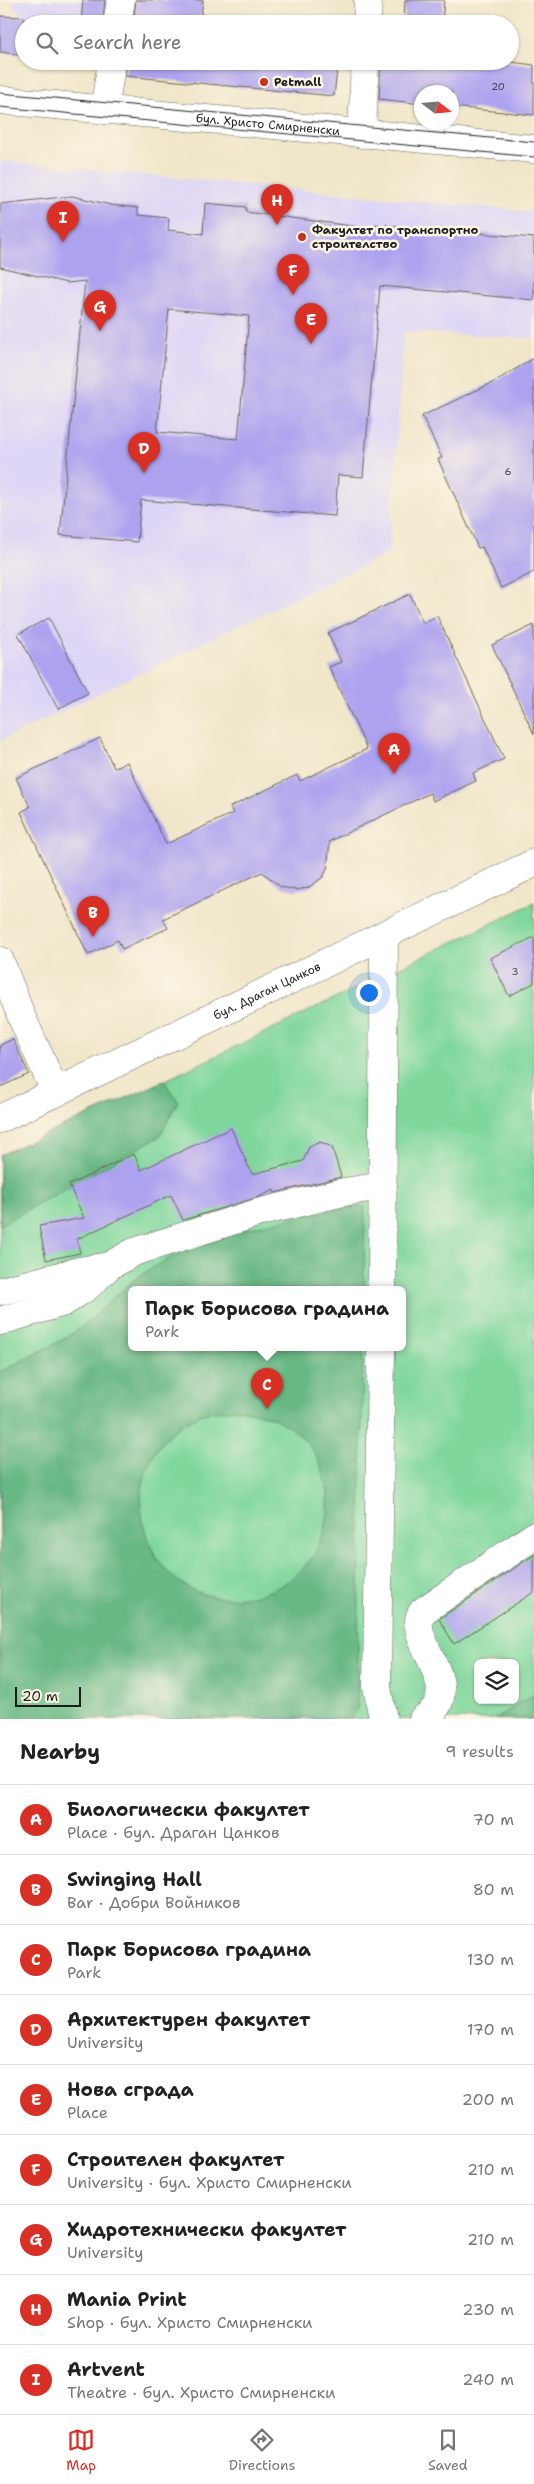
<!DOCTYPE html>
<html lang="en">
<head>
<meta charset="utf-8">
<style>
	:root { --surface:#fff; --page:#f2f2f2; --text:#222; --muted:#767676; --line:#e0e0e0; --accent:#d93025 }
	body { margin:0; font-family:"Shantell Sans",sans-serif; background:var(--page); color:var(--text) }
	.controls { position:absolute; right:15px; bottom:15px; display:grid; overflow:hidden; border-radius:8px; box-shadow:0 1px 4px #0004 }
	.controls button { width:45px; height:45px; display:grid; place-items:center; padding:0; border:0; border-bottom:1px solid var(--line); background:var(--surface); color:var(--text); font:25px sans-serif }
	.compass { position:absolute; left:414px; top:85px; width:45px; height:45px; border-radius:50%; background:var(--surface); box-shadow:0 1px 4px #0004; rotate:106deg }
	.scale { position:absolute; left:15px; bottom:12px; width:66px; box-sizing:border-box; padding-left:5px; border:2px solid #1c1c1c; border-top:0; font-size:14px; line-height:18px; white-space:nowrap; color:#1c1c1c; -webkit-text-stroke:4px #fcf5e5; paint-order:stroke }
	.you { position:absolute; left:368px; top:992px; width:18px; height:18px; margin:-12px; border:4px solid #fff; border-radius:50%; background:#1a73e8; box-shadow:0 0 0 8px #1a73e833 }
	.badge { display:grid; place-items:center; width:32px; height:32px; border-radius:50%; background:var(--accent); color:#fff; font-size:16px; font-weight:700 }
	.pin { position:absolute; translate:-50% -41px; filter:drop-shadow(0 1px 2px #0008) }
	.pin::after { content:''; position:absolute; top:26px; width:18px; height:15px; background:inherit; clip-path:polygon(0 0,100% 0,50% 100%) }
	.popup { position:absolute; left:128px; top:1286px; width:278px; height:65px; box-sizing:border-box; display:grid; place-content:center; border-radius:8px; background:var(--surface); filter:drop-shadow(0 1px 4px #0005); font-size:16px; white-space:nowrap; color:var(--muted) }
	.popup b { font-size:19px; color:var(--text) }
	.popup::after { content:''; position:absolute; left:50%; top:100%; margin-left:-10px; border:10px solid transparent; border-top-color:var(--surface) }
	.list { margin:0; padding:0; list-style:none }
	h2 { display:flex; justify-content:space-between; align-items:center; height:65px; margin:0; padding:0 20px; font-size:21px }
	h2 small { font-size:16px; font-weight:400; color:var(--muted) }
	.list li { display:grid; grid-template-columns:32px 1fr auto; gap:15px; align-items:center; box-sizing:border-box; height:70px; padding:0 20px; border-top:1px solid var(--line) }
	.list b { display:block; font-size:19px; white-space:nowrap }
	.list p { margin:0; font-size:16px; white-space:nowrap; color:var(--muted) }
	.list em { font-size:16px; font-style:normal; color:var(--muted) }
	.icon { flex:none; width:28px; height:28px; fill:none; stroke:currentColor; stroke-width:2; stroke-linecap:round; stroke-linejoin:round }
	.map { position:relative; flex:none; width:534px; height:1719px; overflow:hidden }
	.search { position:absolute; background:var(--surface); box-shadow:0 1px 4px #0004; left:15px; right:15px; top:15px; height:55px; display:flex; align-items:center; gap:12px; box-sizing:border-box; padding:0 18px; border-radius:28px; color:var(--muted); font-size:19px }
	.sheet { height:695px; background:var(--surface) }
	nav { display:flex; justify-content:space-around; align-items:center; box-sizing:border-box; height:70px; border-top:1px solid var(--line); background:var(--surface); font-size:14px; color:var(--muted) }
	nav a { display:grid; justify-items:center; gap:2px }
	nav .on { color:var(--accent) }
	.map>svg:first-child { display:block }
	.built { fill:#ddd5f6 }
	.green { fill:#7fd79c; stroke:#4e7a5c; fill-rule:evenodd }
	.forest { fill:#67b884; stroke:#426a50; fill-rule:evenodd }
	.building { fill:#ada2ef; fill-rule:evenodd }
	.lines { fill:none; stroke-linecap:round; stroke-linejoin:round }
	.minor-casing { stroke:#666359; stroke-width:29 }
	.minor { stroke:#fff; stroke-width:28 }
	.tram { stroke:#1c1c1c; stroke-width:1 }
	.poi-dot { fill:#c8321e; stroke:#fcf5e5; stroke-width:2 }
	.labels { text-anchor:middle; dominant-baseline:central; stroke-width:5; stroke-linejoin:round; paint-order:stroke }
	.number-label { font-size:10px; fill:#403e51 }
	.poi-label { font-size:12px; font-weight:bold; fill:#1c1c1c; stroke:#fcf5e5; text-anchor:start }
	.street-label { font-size:12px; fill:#1c1c1c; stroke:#fcf5e5 }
</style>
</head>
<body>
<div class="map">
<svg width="534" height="1719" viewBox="0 0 534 1719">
	<rect width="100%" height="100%" fill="#fcf5e5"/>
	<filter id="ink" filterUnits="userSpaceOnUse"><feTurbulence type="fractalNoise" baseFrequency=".02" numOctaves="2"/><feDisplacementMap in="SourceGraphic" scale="10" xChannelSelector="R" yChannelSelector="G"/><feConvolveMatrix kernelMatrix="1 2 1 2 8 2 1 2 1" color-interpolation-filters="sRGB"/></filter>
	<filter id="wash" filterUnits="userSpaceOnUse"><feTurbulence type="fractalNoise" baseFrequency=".0096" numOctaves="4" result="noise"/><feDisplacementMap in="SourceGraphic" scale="20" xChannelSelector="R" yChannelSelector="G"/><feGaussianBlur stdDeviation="1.12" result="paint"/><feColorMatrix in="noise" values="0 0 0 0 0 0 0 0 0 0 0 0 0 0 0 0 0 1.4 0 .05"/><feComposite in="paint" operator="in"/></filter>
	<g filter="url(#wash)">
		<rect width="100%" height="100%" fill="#f0e6c9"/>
		<path class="built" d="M14,0H111L108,24H24L21,11H13Z
			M0,161L534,212V338L404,332L389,553L0,741Z"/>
		<path class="green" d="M534,903V1719H0V1155L164,1081ZM132,1290H402V1348H132ZM478,1663H515V1700H478Z"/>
		<path class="forest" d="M164,1081L178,1101L160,1136L0,1225V1155Z
			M365,1206L364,1290H132V1348H363L357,1708L352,1718L0,1719V1372C24,1359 63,1342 83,1326C104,1309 122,1287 144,1273C210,1232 289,1216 365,1206ZM237,1409C254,1412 268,1414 283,1423C332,1450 342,1519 309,1561C293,1582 271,1594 245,1597C131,1613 99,1444 210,1412C219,1410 228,1410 237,1409Z
			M534,1694V1719H495Z"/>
		<g id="blocks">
			<path class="building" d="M83,0H105L102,24H81Z
				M136,0H203L200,24H133Z
				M405,0H444L442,24H404Z
				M0,16L24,17V55L0,52Z
				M127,61H338L334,96L125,76Z
				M381,61H503L534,65V115L452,107V92H422V104L379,99Z
				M72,196L111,205L138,208V215L169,218L168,230L203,234L205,203L246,207V212L375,229V224L534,238V300L380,286L363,477L338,475L335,516L141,500L137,542L60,535L85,281L67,283L0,267V204ZM169,309L249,316L238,439L157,432Z
				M534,358V572L501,588L482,547L478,548L438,459L442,458L422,416L494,382Z
				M410,594L423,623L437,616L504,759L473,773L476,781L433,801L430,793L330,841L327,869L323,877L308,888L295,890L281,887L262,872L163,919L168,928L122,949L118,940L88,955L21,812L30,807L16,778L100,738L114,768L127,762L166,844L233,813L230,807L297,775L300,781L367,749L329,667L341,662L328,633Z
				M49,618L88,693L58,709L18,634Z
				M534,625V734L492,645Z
				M534,937V983L509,996L490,958Z
				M13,1039L29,1074L0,1087V1045Z
				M231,1128L252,1174L303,1161L309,1147L320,1142L332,1147L341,1177L274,1193V1190L259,1197L183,1220L171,1195L77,1239L80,1253L46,1260L39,1226L84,1218L69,1185L134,1154L141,1170Z
				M534,1555V1592L454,1644L439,1619Z"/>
		</g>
	</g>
	<g filter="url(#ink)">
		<use href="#blocks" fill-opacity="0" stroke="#666359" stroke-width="1"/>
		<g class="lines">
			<g class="minor-casing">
				<g id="minor">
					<path d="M117,24L121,0"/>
					<path d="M367,24L368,0"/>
					<path id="s1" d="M0,100L534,149"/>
					<path d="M104,110L112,61"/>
					<path d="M362,134L365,61"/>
					<path d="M0,961L22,1018L56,1093"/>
					<path id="s2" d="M0,1119L534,863"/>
					<path d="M382,1290L384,935"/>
					<path d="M1,1291L79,1271L109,1266"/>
					<path d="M0,1321L64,1302L87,1287L109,1266L134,1252L257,1213L344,1192L383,1186"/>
					<path d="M381,1348L377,1687L383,1719"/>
					<path d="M423,1719C472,1689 401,1637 423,1611L534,1536"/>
				</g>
			</g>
			<use href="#minor" class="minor"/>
			<path class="tram" d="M0,93L534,142
				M0,107L534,157"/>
		</g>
	</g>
	<g class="poi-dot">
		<circle cx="264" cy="82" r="5"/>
		<circle cx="302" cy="237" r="5"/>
	</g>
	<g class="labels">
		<g class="number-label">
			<text x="498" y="86">20</text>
			<text x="508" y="471">6</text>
			<text x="515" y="971">3</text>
		</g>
		<g class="poi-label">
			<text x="274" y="82">Petmall</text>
			<text x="312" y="230">Факултет по транспортно<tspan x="312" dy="14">строителство</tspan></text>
		</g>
		<g class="street-label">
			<text stroke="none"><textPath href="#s1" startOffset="269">бул. Христо Смирненски</textPath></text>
			<text stroke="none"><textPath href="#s2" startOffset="296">бул. Драган Цанков</textPath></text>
		</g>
	</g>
</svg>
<div class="controls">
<button><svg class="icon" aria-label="layers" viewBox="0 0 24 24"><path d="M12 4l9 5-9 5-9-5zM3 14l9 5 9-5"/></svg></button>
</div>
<svg class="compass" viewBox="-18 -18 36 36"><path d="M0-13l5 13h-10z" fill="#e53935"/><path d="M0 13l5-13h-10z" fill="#767676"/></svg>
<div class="scale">20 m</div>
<div class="you"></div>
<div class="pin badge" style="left:394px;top:774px">A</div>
<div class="pin badge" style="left:93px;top:937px">B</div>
<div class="pin badge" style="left:267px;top:1409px">C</div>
<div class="popup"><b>Парк Борисова градина</b>Park</div>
<div class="pin badge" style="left:144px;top:473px">D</div>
<div class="pin badge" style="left:311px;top:344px">E</div>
<div class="pin badge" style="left:293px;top:295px">F</div>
<div class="pin badge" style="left:100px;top:331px">G</div>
<div class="pin badge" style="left:277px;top:225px">H</div>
<div class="pin badge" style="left:63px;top:242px">I</div>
<div class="search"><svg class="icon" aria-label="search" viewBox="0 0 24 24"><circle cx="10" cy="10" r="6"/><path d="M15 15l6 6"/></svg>Search here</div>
</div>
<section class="sheet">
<h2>Nearby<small>9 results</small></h2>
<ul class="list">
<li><span class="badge">A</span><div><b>Биологически факултет</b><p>Place · бул. Драган Цанков</p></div><em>70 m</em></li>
<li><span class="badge">B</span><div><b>Swinging Hall</b><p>Bar · Добри Войников</p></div><em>80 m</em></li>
<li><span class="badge">C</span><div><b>Парк Борисова градина</b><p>Park</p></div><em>130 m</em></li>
<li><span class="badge">D</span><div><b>Архитектурен факултет</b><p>University</p></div><em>170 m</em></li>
<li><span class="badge">E</span><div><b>Нова сграда</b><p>Place</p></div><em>200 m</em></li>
<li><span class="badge">F</span><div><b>Строителен факултет</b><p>University · бул. Христо Смирненски</p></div><em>210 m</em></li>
<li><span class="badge">G</span><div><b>Хидротехнически факултет</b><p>University</p></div><em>210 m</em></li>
<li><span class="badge">H</span><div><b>Mania Print</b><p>Shop · бул. Христо Смирненски</p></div><em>230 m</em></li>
<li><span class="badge">I</span><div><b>Artvent</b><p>Theatre · бул. Христо Смирненски</p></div><em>240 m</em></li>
</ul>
</section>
<nav>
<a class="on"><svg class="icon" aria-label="map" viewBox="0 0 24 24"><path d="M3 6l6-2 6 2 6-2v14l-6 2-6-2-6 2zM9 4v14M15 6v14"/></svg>Map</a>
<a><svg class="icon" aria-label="directions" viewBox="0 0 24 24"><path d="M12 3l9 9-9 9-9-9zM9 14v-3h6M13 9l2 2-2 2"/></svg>Directions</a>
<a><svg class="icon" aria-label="saved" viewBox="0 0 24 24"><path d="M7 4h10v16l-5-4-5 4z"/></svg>Saved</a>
</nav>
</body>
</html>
